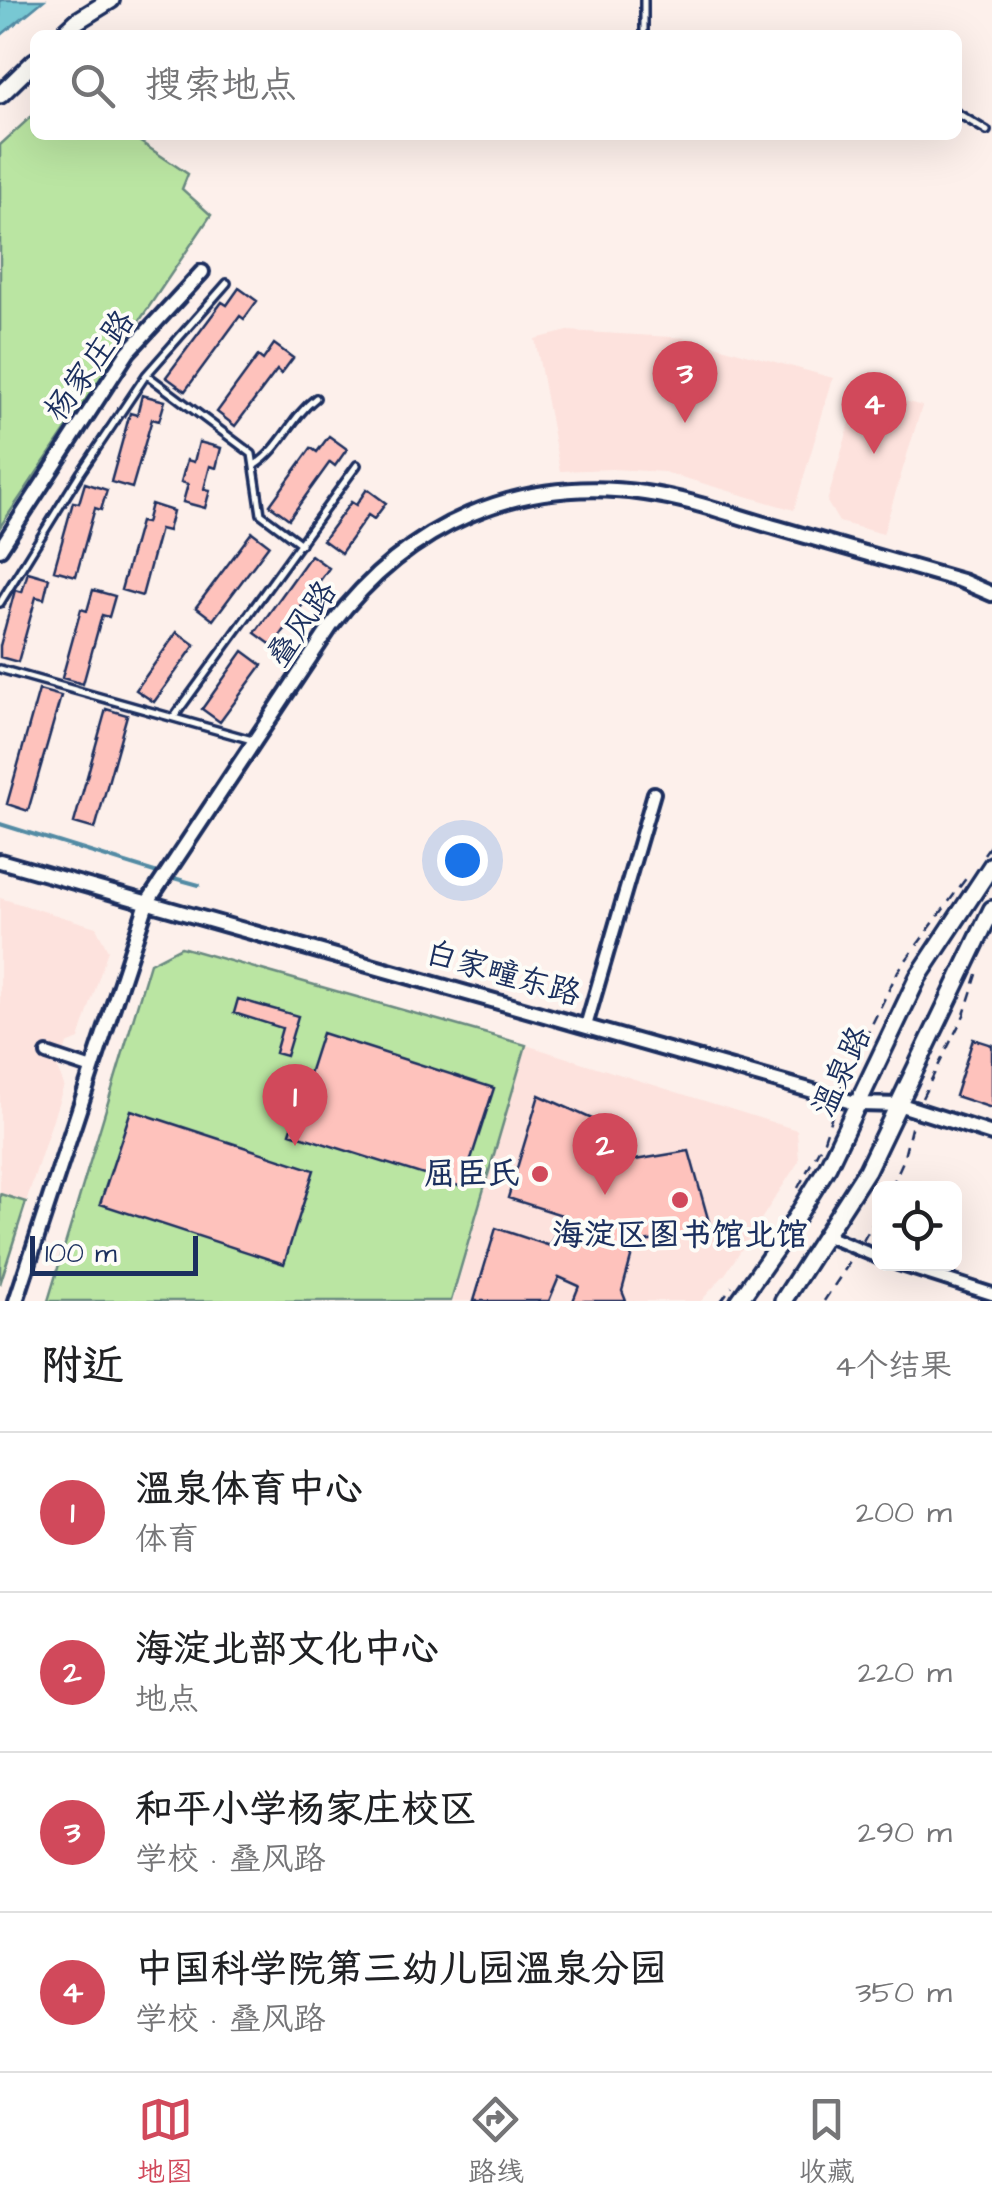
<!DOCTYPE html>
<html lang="zh">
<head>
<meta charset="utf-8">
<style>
	:root { --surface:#fff; --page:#f6f6f6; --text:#202124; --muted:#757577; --line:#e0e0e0; --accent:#d1495b }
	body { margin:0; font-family:"Architects Daughter","LXGW WenKai TC",sans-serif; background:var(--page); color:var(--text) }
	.controls { position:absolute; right:30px; bottom:30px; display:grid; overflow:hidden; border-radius:15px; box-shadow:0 10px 40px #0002 }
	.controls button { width:90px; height:90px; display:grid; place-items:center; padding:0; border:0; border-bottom:2px solid var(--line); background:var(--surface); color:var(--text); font:50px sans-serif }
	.scale { position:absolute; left:30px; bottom:25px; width:168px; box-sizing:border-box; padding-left:10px; border:5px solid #1b2f5e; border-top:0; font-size:28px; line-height:35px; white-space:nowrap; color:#1b2f5e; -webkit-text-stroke:8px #fdfcf7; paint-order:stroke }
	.you { position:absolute; left:462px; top:860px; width:35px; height:35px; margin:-25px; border:8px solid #fff; border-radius:50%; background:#1a73e8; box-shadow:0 0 0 15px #1a73e833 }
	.badge { display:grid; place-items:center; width:65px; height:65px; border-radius:50%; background:var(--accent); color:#fff; font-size:32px; font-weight:700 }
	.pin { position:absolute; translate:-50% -82px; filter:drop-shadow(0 2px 5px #0008) }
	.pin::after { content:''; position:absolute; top:52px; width:35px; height:30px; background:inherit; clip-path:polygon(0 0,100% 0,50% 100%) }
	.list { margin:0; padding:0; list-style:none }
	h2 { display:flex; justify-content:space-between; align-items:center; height:130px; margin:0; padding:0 40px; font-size:42px }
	h2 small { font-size:32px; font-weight:400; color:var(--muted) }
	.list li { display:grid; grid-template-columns:65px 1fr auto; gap:30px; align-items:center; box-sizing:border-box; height:160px; padding:0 40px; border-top:2px solid var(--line) }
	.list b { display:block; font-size:38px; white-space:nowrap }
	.list p { margin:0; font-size:32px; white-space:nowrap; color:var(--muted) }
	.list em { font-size:32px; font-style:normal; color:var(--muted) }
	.icon { flex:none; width:55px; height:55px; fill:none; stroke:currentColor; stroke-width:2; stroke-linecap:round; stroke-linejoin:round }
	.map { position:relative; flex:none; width:992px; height:1301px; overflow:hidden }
	.search { position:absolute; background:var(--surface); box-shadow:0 10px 40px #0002; left:30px; right:30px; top:30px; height:110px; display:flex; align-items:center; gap:25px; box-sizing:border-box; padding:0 35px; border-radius:15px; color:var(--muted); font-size:38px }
	.sheet { height:770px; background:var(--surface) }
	nav { display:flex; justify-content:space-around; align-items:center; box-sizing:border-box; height:140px; border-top:2px solid var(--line); background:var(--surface); font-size:28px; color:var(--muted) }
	nav a { display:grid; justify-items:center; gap:5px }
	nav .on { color:var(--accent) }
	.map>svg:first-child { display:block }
	.built { fill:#fde2dd }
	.green { fill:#bae5a2; stroke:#6a8a80; stroke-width:2.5 }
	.water { fill:#78c8d3; stroke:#538ba4; stroke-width:2.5 }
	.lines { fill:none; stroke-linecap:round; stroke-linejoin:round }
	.stream { stroke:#538ba4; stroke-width:4 }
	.building { fill:#fec2bc; stroke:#1b2f5e; stroke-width:2.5 }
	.service-casing { stroke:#1b2f5e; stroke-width:12 }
	.minor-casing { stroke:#1b2f5e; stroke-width:18 }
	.tertiary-casing { stroke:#1b2f5e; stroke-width:20 }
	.secondary-casing { stroke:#1b2f5e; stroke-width:22 }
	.path { stroke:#1b2f5e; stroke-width:2.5; stroke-dasharray:10 8; stroke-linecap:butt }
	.service { stroke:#fdfcf7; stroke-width:5 }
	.minor { stroke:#fdfcf7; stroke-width:10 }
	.tertiary { stroke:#fdfcf7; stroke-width:12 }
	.secondary { stroke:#fdfcf7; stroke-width:15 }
	.poi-dot { fill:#d1495b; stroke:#fdfcf7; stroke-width:4 }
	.labels { text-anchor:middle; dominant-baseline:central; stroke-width:8; stroke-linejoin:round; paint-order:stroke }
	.street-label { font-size:32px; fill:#1b2f5e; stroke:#fdfcf7 }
	.poi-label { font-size:32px; font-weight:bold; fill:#1b2f5e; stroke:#fdfcf7; text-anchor:end }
</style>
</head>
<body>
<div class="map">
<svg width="992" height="1301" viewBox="0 0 992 1301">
	<rect width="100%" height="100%" fill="#fdf0eb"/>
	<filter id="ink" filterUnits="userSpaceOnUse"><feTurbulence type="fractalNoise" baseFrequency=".01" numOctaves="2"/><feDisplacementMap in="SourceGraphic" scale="20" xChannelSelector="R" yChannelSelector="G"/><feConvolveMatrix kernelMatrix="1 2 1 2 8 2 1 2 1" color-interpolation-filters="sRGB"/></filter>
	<g filter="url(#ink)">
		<path class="built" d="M568,331L689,338L833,378L794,510L664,472L612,469L560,471L535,339Z
			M860,388L922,406L883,534L839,522L827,502Z
			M0,898L96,927L108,950L79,1039L67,1044L58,1070L64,1085L26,1202L0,1194Z
			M526,1045L797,1130L799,1161L726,1273L701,1301H453Z"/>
		<path class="green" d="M35,113V135H130L188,174L182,189L211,215L0,527V145Z
			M181,947L526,1045L451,1301H48L150,963Z
			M0,1194L26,1202L0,1284Z"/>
		<path class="water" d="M0,0H44L0,36Z"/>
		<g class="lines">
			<path class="stream" d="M0,824L161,874
				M170,877L199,885"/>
		</g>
		<path class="building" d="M239,288L257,301L244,319L240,316L185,391L166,377L222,302L227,305Z
			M274,344L293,358L281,374L277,370L235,426L217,412L258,356L263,360Z
			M142,395L165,401L159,421L152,419L132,488L111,482L130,413L137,415Z
			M329,436L347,449L335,466L330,462L289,519L270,505L311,448L317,452Z
			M199,442L221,448L216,468L210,466L204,489L210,490L205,508L183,502L188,484L181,482L187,460L194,462Z
			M85,483L107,490L101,510L95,508L76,576L54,570L73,502L79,503Z
			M367,489L386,503L374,519L368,515L341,553L323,540L351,502L356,505Z
			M151,504L173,511L168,531L160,529L142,596L121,590L140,522L146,523Z
			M252,532L269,545L213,620L196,607Z
			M311,555L329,568L273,646L255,633Z
			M28,572L49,578L44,599L36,597L18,662L0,657V646L15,590L22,592Z
			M93,590L115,596L109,617L102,615L83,684L62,678L81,609L87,611Z
			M177,632L195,645L154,702L136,690Z
			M243,651L262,665L220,722L202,709Z
			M39,690L61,696L28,811L7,804Z
			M106,709L127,715L95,829L74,823Z
			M238,999L298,1016L286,1056L275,1053L282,1028L234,1013Z
			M322,1033L494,1088L462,1187L290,1133Z
			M973,1039L992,1045V1108L955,1096Z
			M539,1095L601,1123L593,1167L689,1151L712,1233L635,1243L622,1291L626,1301H573L579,1286L559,1277L549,1301H474L496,1228L550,1246L562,1215L508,1198Z
			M131,1110L314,1170L284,1264L100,1204Z"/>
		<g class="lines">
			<g class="service-casing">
				<path id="service" d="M644,35V0
					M957,113L987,131
					M147,375L252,454L261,514L301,544
					M255,465C281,449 291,417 316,398
					M0,603L81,472L146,375L227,283
					M0,669L252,740
					M174,717L357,465"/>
			</g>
			<g class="minor-casing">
				<path id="minor" d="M586,1026L654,793
					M47,1054L92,1069
					M827,1236L880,1258
					M898,1264L992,1294"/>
			</g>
			<g class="tertiary-casing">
				<path id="tertiary" d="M0,549L128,352L202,272
					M0,861L859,1104L901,1105L992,1134
					M16,1301L147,903L331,626C408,524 518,475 645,493C690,499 735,516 778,528C839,546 901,563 962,581L992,594"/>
			</g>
			<g class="secondary-casing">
				<path id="secondary" d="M62,35L77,21L111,0
					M0,95L35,61
					M739,1301L784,1237L828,1166L918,977L992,865
					M783,1301L867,1170L992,909"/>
			</g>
			<path class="path" d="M984,854L992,843
				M841,1088L898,971L967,877
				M922,1098L964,1015L979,968
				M798,1188L824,1140L834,1109
				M891,1188L903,1161L912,1124
				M863,1241L880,1210
				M721,1301L732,1286
				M824,1301L854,1256"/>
			<use href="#service" class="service"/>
			<use href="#minor" class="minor"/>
			<use href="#tertiary" class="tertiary"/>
			<use href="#secondary" class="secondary"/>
		</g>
	</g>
	<g class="poi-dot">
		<circle cx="540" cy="1174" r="10"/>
		<circle cx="680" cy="1200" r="10"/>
	</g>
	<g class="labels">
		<g class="street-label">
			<text transform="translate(90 366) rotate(-54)">杨家庄路</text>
			<text transform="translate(302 624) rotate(-55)">叠风路</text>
			<text transform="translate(503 974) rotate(16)">白家疃东路</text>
			<text transform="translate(842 1072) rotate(-65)">温泉路</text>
		</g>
		<g class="poi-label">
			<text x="520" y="1174">屈臣氏</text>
			<text x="680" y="1235" text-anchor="middle">海淀区图书馆北馆</text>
		</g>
	</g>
</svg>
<div class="controls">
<button><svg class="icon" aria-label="locate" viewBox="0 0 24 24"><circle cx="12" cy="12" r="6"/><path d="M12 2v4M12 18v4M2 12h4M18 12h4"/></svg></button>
</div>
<div class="scale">100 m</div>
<div class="you"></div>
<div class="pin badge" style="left:295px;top:1146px">1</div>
<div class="pin badge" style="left:605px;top:1195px">2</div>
<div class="pin badge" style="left:685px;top:423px">3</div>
<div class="pin badge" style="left:874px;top:454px">4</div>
<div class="search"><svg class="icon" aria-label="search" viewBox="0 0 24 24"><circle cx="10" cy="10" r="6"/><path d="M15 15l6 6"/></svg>搜索地点</div>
</div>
<section class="sheet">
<h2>附近<small>4个结果</small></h2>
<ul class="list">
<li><span class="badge">1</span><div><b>温泉体育中心</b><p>体育</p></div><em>200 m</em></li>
<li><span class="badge">2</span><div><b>海淀北部文化中心</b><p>地点</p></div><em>220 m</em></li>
<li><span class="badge">3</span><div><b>和平小学杨家庄校区</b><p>学校 · 叠风路</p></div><em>290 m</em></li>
<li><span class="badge">4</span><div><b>中国科学院第三幼儿园温泉分园</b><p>学校 · 叠风路</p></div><em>350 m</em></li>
</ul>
</section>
<nav>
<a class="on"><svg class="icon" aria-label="map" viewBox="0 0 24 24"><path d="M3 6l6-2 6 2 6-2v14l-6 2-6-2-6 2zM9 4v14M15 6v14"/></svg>地图</a>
<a><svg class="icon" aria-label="directions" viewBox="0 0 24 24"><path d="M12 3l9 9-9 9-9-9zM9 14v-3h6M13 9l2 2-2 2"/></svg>路线</a>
<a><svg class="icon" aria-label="saved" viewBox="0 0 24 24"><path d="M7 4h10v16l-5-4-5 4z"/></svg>收藏</a>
</nav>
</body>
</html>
